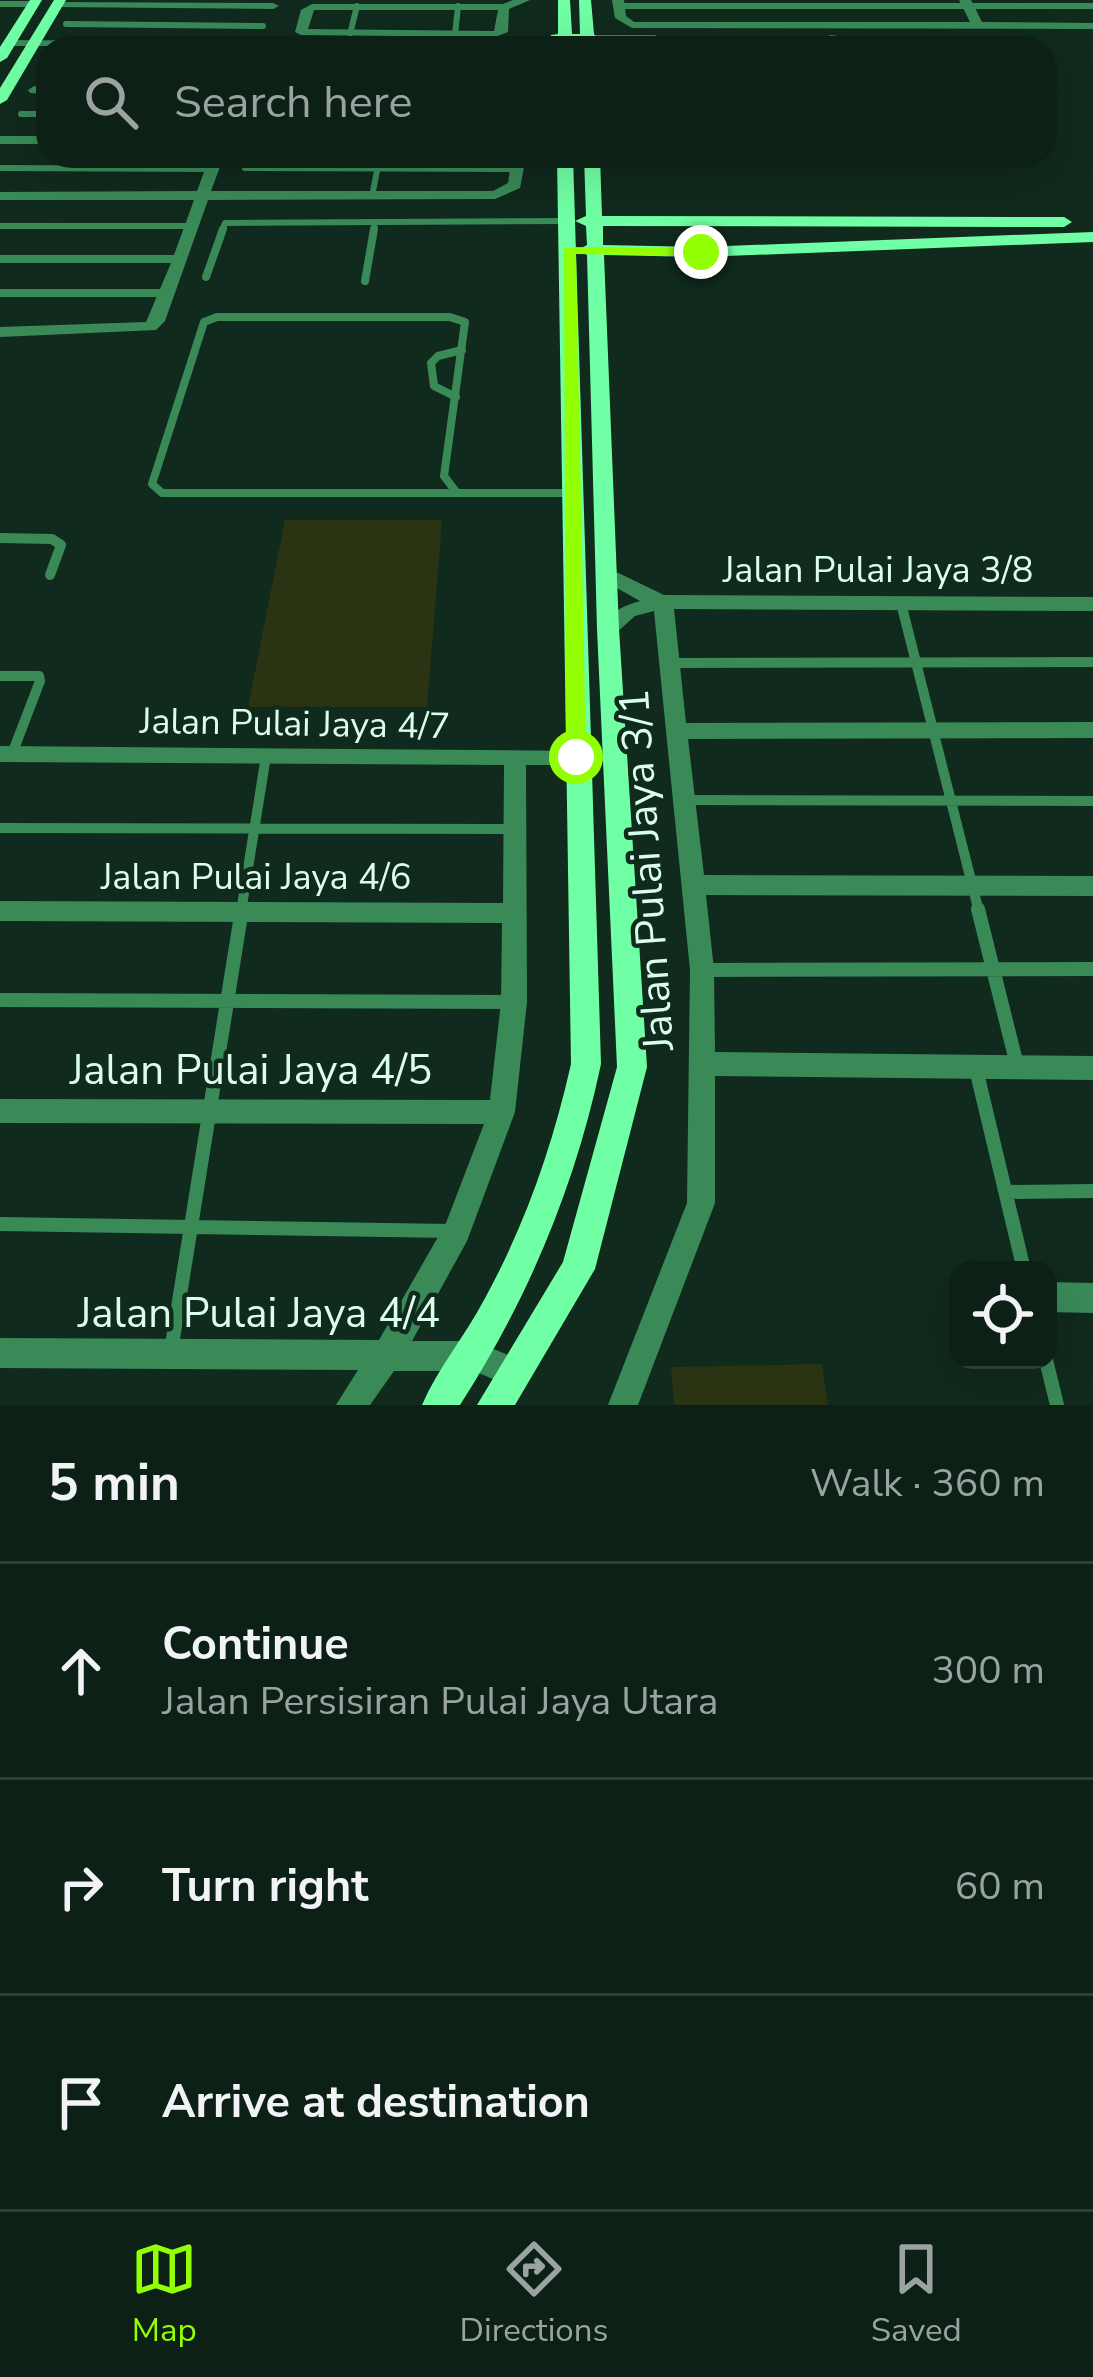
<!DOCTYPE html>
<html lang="en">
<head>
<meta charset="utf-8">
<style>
	:root { --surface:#0c2016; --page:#15281f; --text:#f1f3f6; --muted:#9aa3a1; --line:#2c3e35; --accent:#92ff05 }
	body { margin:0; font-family:"Nunito Sans",sans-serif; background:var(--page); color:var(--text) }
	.controls { position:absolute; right:36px; bottom:36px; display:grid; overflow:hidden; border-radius:24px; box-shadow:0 12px 48px #0002 }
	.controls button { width:108px; height:108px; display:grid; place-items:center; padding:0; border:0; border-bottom:3px solid var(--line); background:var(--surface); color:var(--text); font:60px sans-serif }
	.stop { position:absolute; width:36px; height:36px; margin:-27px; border:9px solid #92ff05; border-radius:50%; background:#fff }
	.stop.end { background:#92ff05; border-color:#fff; box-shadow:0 3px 12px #0008 }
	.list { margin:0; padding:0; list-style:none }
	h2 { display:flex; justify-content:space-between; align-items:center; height:156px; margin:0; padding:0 48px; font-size:51px }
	h2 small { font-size:39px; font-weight:400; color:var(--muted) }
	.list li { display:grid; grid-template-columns:78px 1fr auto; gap:36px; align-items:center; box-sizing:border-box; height:216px; padding:0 48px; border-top:3px solid var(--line) }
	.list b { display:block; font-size:45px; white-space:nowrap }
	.list p { margin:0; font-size:39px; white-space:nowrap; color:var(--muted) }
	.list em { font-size:39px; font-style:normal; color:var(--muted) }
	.icon { flex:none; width:66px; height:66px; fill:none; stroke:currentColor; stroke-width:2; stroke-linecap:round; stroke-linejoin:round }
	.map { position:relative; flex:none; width:1093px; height:1405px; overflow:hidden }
	.search { position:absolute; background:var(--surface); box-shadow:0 12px 48px #0002; left:36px; right:36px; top:36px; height:132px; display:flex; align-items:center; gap:30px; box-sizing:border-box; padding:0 42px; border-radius:36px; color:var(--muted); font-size:45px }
	.sheet { height:804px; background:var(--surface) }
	nav { display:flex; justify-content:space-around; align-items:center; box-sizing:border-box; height:168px; border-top:3px solid var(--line); background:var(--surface); font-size:33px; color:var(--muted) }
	nav a { display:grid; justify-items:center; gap:6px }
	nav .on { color:var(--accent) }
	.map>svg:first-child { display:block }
	.green { fill:#2a3413 }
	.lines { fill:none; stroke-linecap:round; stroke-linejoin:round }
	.lane-far3 { stroke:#3a8a58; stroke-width:6 }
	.lane-far2 { stroke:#3a8a58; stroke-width:8 }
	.lane-far1 { stroke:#3a8a58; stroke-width:10 }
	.lane { stroke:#3a8a58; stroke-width:14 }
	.street { fill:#3a8a58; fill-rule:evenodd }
	.secondary { fill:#70ffa4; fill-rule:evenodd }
	.route { fill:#92ff05 }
	.labels { text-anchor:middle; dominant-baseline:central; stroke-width:9; stroke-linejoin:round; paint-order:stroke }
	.street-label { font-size:36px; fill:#d9ffea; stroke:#102a1d }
	.near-street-label { font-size:42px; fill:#d9ffea; stroke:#102a1d }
</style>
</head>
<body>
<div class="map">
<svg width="1093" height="1405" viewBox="0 0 1093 1405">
	<rect width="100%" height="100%" fill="#102a1d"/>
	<path class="green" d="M285,520H442L427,707H248Z
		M822,1364L828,1405H674L671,1367Z"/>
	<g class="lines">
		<path class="lane-far3" d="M619,6H1093
			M66,24L263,26
			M350,34L357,6
			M455,35L458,6
			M42,67H48
			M21,114H48
			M0,168L212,169
			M245,168L517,169
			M372,196L380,156
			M0,226H190
			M222,232L225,223L569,221
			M373,232L375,223"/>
		<path class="lane-far2" d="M206,277L223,229
			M365,281L374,229
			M0,293H165
			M217,317H450L465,322L444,476L457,493H162L152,484L204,322Z
			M456,397L434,386L431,363L438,356L462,350
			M457,493H572"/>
		<path class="lane-far1" d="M0,538L52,539L61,545L50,575
			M901,603L979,912
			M671,663L1093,662
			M0,676H39L40,681L12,754
			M685,800L1093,801
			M0,828L513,829
			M241,912L266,756"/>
		<path class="lane" d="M978,909L1017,1065
			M702,970L1093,969
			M0,1000L513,1002
			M976,1069L1024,1270
			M1006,1192L1093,1191
			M0,1224L453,1231
			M171,1351L242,909
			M1046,1360L1057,1405"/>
		<path class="street" d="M513,0H530L509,9L508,32L495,37L301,35L295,32L301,10L312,4H503ZM314,10H498L494,31L308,29Z
			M612,0H624L626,16L634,22H970L959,0H971L982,22L1093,23V29L632,28L615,18Z
			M0,1H33L39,4L33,7H0Z
			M57,2L273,3L279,6L273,9L53,7L51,5Z
			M595,35H655L661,39L655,43L591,41L589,39Z
			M830,35L862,39L872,48L826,41V37Z
			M9,40L256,42L262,46H5L3,44Z
			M286,42H323L329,46L281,48Z
			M480,43H551L557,47L475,48Z
			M34,86H48V94L30,93L28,90Z
			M0,136H48V144H0Z
			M210,156H224L211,191H493L508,183L512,156H526L520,188L495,199L208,200L165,321L156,330L0,337V327L146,322L171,263H0V255H174L194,200H0V192L197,191Z
			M606,567L664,595L1093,597V611L674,609L686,723L1093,722V738L688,739L704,875L1093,876V896L706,895L714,970L715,1052L1093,1056V1080L715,1076V1203L638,1405H608L687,1203L690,970L654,611L635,616L615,634H601L598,629C609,613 622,606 640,601L599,578L596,573L599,568Z
			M0,746L584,751L587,757L584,763L576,765H526L527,1002L515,1112L467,1241L412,1341H474L525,1362L529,1373L525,1384L514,1388L474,1371H394L370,1405H336L358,1370L0,1368V1338L379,1340L446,1223L484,1124L0,1123V1099L490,1100L501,1002L502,923L0,921V901L503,903L504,765L0,762Z
			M1048,1282L1093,1283V1313L1048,1312Z"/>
		<path class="secondary" d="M30,0H42L7,58L0,62V47Z
			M54,0H66L7,100L0,104V88Z
			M558,0H570L572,34H580L579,0H591L594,34L604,48H590L588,42H562L560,48H546L551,35L558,34Z
			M557,156H573L601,1064C575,1187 528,1299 460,1405H422C438,1368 465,1336 484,1300C525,1225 552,1148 571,1064Z
			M584,156H600L602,216L1064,217L1072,222L1064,227L603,226V245L701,247L1093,232V242L701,257L604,255L619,629L647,1067L595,1269L515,1405H477L563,1262L617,1067L597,629L587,255L578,250L587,245L586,226L575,221L586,216Z"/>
	</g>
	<path class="route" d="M564,247L701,248L708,252L701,256L576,254L586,757L576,765L566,757Z"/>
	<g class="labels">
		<g class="street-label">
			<text x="878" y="570">Jalan Pulai Jaya 3/8</text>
			<text transform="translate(295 724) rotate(1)">Jalan Pulai Jaya 4/7</text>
			<text x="256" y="877">Jalan Pulai Jaya 4/6</text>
		</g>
		<g class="near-street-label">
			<text transform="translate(647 870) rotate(-94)">Jalan Pulai Jaya 3/1</text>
			<text x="251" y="1070">Jalan Pulai Jaya 4/5</text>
			<text x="259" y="1313">Jalan Pulai Jaya 4/4</text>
		</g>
	</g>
</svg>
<div class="controls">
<button><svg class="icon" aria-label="locate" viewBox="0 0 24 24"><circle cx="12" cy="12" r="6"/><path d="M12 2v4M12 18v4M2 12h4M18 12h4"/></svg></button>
</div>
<div class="stop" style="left:576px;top:757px"></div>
<div class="stop end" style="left:701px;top:252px"></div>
<div class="search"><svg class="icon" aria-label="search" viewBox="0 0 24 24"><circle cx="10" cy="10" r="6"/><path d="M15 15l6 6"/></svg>Search here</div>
</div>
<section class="sheet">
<h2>5 min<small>Walk · 360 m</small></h2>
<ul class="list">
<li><svg class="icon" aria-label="ahead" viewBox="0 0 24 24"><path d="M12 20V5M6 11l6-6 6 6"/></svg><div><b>Continue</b><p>Jalan Persisiran Pulai Jaya Utara</p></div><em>300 m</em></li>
<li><svg class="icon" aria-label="right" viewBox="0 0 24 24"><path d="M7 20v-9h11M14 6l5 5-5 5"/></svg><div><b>Turn right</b></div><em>60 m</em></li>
<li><svg class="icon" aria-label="arrive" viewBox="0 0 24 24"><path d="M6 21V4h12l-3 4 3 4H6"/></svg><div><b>Arrive at destination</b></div></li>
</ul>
</section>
<nav>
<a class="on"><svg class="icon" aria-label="map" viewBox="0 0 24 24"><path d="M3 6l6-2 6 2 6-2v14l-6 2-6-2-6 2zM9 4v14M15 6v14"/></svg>Map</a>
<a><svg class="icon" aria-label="directions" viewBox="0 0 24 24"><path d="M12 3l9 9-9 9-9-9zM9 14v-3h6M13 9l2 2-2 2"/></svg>Directions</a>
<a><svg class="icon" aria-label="saved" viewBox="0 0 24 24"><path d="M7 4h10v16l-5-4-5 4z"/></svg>Saved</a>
</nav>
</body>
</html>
